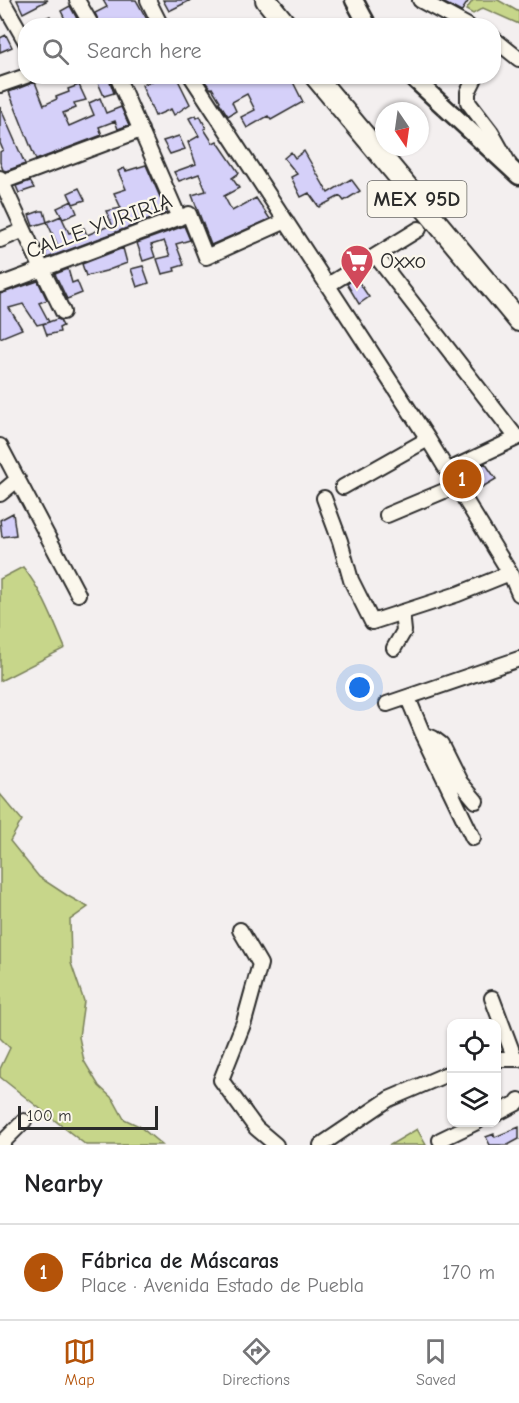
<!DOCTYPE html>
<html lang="en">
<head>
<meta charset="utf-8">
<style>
	:root { --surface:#fff; --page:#f6f6f6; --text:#202124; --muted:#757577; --line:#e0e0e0; --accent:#b45309 }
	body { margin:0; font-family:"Comic Neue",sans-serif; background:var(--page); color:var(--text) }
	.controls { position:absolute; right:18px; bottom:18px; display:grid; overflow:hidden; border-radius:12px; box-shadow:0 2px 4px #0004 }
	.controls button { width:54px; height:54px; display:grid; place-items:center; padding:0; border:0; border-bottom:2px solid var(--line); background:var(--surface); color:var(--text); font:30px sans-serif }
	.compass { position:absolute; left:375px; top:102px; width:54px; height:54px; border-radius:50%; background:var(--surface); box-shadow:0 2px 4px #0004; rotate:167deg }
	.scale { position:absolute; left:18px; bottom:15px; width:140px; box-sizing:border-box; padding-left:6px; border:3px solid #2b2b2b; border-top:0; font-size:16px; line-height:21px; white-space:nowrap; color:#2b2b2b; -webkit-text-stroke:4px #fbf7ec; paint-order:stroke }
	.you { position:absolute; left:360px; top:688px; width:21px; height:21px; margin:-15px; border:4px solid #fff; border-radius:50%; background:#1a73e8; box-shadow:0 0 0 9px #1a73e833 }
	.badge { display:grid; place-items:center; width:39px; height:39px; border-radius:50%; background:var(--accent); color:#fff; font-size:20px; font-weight:700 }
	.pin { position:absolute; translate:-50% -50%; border:3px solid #fff; box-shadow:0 2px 6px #0006 }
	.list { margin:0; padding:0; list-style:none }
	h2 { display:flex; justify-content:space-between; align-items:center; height:78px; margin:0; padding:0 24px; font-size:26px }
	h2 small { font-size:20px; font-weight:400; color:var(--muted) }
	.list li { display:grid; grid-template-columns:39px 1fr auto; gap:18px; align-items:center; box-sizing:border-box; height:96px; padding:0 24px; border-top:2px solid var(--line) }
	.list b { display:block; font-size:22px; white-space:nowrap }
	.list p { margin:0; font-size:20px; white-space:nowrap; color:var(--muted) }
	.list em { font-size:20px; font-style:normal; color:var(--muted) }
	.icon { flex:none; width:33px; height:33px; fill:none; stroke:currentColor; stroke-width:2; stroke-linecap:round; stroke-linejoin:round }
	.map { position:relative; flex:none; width:519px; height:1145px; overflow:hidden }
	.search { position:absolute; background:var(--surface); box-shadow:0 2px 4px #0004; left:18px; right:18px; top:18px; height:66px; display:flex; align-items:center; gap:15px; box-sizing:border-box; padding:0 21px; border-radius:24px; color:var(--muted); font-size:22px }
	.sheet { height:174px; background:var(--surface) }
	nav { display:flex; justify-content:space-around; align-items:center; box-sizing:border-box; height:84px; border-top:2px solid var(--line); background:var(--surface); font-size:16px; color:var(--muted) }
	nav a { display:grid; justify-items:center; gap:3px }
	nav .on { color:var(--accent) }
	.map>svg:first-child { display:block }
	.green { fill:#c7d68a; stroke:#79805a; stroke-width:1.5 }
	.building { fill:#d5d0f9; stroke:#2b2b2b; stroke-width:1.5 }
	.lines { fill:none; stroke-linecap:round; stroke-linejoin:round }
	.minor-casing { stroke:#2b2b2b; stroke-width:18 }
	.major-casing { stroke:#2b2b2b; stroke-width:21 }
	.highway-casing { stroke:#2b2b2b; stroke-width:24 }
	.minor { stroke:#fbf7ec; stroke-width:14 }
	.major { stroke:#fbf7ec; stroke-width:16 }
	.highway { stroke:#fbf7ec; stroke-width:20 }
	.labels { text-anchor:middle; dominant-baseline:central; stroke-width:4.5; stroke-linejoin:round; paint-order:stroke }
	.shield { fill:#fbf7ec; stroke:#696865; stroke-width:1.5 }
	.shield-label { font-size:21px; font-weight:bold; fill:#2b2b2b }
	.street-label { font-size:22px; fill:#2b2b2b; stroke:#fbf7ec }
	.poi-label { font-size:22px; fill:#2b2b2b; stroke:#fbf7ec; text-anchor:start }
</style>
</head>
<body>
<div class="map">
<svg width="519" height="1145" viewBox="0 0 519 1145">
	<rect width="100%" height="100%" fill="#f3efef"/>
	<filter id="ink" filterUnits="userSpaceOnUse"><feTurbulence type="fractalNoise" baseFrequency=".0167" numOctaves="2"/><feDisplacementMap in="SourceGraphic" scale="12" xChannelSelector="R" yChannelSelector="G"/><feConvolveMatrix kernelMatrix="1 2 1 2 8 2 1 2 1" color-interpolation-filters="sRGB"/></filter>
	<g filter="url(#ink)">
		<path class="green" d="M473,0H498L519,12V24L483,8L473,14L466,10Z
			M23,567C42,591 53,620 65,648L0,681V579Z
			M0,794L22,820L10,841L39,877L68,896L88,907L70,920L71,963L84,1001L79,1037L84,1061L99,1086L113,1099L124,1119L139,1126L162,1145H86L0,1077V1069L10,1048L0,1038Z
			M417,1129L426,1145H390Z"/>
		<path class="building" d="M17,0H48L23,13Z
			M103,0H136L149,23L143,26H101L95,13L107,7Z
			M163,0H191L169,11Z
			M439,0H469L461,12Z
			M70,6L81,26H69L74,23L73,20L67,23L61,11Z
			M50,16L54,26L28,25Z
			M6,35L12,47L0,52V38Z
			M95,76H108L114,93L104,96Z
			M156,76H176L190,104L174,115L171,109L155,116L142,85L157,79Z
			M207,76H290L303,102L271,120L268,116L247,128L241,117L255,110L247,94L232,102L236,111L228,116L219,102L220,101L212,88L211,89L203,79Z
			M35,82L44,105L57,99L56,97L69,92L68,89L79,85L86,100L74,103L76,108L63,113L69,126L94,115L89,103L100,98L106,113L121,107L129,125L118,129L115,121L99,127L102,135L36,160L9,92Z
			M0,107L25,164L6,171L3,170L0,162V152L3,150L0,143Z
			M196,115L197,118L200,116L206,128L204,129L213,143L217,141L239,173L232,178L239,188L224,196L232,211L256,198L270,219L211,245L192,195L206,191L199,174L179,181L174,172L196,164L188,142L199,136L189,118Z
			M179,136L185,149L170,154L163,141Z
			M304,151L328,193L351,179L360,191L344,201L340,196L319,207L309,193L301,197L291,177L297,174L284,158L291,152L295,158Z
			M146,165L167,213L47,258L44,252L58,246L47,222L61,216L69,233L84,228L87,235L109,226L108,225L112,224L106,211L121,208L114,193L126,189L118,171L124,168L126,171Z
			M30,181L34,188L19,193L16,186Z
			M79,188L85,200L73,204L68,193Z
			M72,201L77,213L63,219L57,208Z
			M40,211H44L47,222L33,226L29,215Z
			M184,226L190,240L176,244L184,265L174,268L175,271L162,274L157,259L170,256L164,241L151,245L155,257L143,261L137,243Z
			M123,248L127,263L106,271L86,276L82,264Z
			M143,266L149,283L137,287L131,269Z
			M68,269L72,283L77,281L82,293L67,299L55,274Z
			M356,278L369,297L359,304L347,284Z
			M38,281L47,300L39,303L49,322L37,325L23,304L9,308L22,329L0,338V294Z
			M57,319L60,320L63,326L59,328L60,332L47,335L43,324Z
			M485,463L496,479L472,493L460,475Z
			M13,513L16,535L2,537L0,520Z
			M519,1127V1139L508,1145H490L486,1137L494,1134L495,1137Z"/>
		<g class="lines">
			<g class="minor-casing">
				<path id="minor" d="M2,0L26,42
					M77,0L92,26
					M148,0L161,26
					M420,0L468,26
					M494,39L519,59
					M117,76L179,218
					M191,76L428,439L510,573L519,594
					M476,76L468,92V102L491,132L508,162
					M0,85L26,76
					M0,178L42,269L63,312
					M2,182L141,130
					M0,240L24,230
					M376,256L517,438
					M0,285L189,214L206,257L286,221
					M328,285L419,229
					M0,446L78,594
					M447,471L519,437
					M343,487L428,439
					M0,494L18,479
					M324,498L340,541L351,580L372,622L458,594L510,573
					M387,515L456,486
					M394,648L404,631L402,612
					M408,698L423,734L473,838
					M387,704L519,659
					M423,734L433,738L441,744L460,782L476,801
					M240,930L260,964L244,1022L221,1080L256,1128L276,1145
					M492,998L515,1059
					M496,1059H519
					M496,1114L517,1103L519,1100
					M440,1140L477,1122
					M0,1145L24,1121
					M321,1145L389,1099L452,1072"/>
			</g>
			<g class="major-casing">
				<path id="major" d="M354,0L368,26
					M411,76L519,176"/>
			</g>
			<g class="highway-casing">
				<path id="highway" d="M266,0L287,26
					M315,76L519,321"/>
			</g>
			<use href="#minor" class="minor"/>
			<use href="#major" class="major"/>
			<use href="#highway" class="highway"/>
		</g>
	</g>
	<defs>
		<g id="supermarket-pin" transform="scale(1.725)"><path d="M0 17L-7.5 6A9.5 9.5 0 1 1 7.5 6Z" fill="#d1495b" stroke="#fbf7ec"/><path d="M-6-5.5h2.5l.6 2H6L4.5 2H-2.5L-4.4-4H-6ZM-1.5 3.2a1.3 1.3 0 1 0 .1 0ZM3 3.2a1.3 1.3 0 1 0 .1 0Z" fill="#fff"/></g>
	</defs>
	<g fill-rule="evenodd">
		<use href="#supermarket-pin" x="357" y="261"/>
	</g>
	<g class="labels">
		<rect class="shield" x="367.5" y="181" width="99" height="36" rx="4.5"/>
		<g class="shield-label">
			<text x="417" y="199">MEX 95D</text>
		</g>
		<g class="street-label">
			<text transform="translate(99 226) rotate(-20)">CALLE YURIRIA</text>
		</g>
		<g class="poi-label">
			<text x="380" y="261">Oxxo</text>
		</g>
	</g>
</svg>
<div class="controls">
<button><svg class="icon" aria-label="locate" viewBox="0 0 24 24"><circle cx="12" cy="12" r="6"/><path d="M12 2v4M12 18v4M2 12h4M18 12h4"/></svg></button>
<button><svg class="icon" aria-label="layers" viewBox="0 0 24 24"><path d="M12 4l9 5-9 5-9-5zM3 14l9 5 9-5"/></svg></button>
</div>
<svg class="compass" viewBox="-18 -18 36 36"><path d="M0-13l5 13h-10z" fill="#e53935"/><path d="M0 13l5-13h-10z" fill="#757577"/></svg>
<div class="scale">100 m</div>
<div class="you"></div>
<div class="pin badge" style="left:462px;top:479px">1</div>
<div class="search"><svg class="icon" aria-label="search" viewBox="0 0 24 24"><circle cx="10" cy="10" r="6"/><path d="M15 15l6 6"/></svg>Search here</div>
</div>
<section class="sheet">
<h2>Nearby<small></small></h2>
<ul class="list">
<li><span class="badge">1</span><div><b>Fábrica de Máscaras</b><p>Place · Avenida Estado de Puebla</p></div><em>170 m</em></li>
</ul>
</section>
<nav>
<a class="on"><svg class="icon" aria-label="map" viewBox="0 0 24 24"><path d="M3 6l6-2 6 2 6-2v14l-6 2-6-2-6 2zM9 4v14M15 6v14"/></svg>Map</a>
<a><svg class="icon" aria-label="directions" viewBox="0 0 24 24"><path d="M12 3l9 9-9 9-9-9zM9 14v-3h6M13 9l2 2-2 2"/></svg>Directions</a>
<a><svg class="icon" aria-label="saved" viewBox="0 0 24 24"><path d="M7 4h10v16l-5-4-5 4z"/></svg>Saved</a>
</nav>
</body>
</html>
